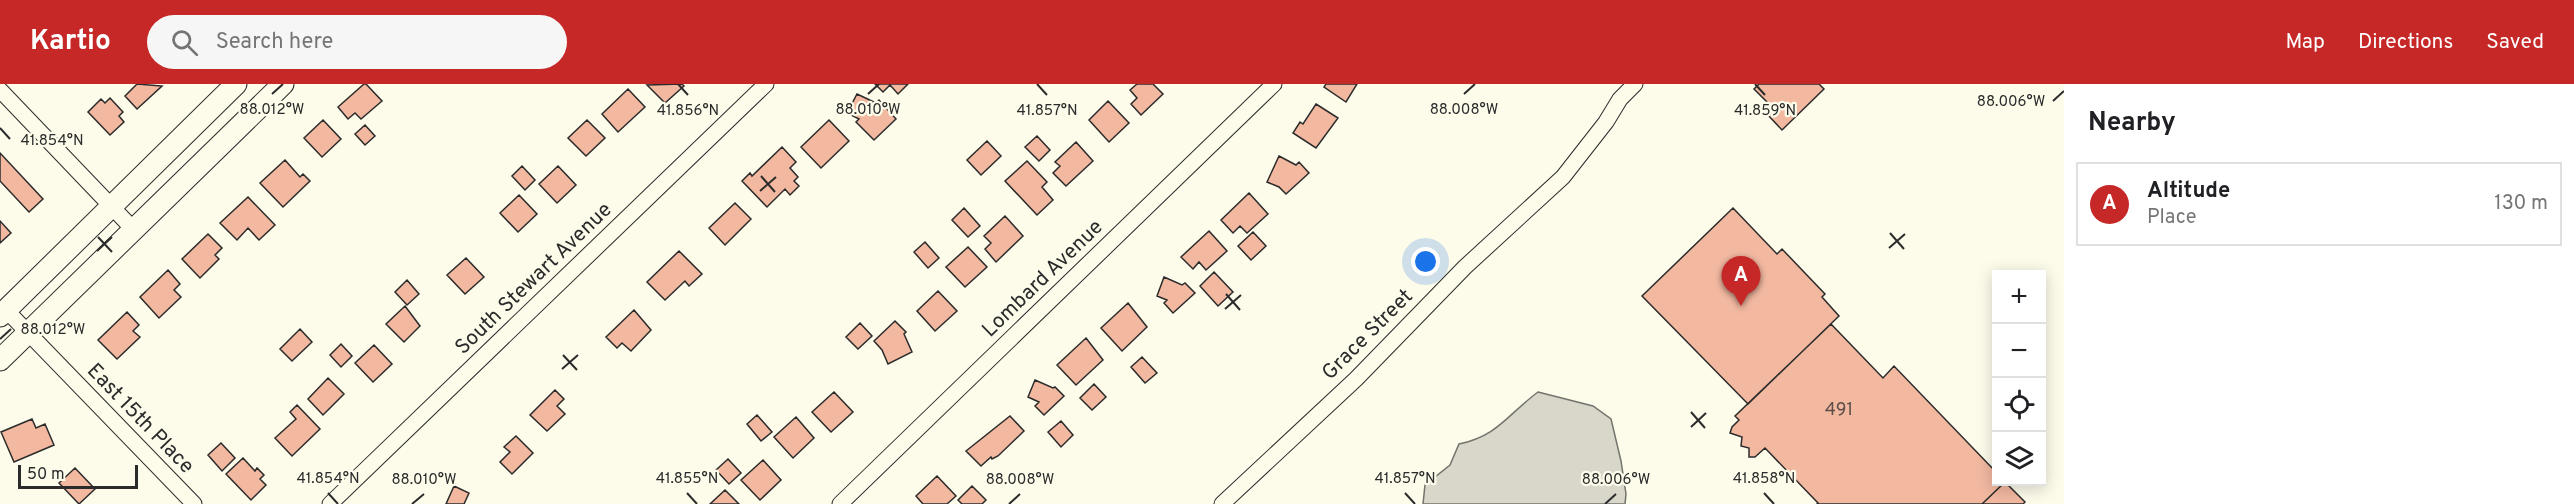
<!DOCTYPE html>
<html lang="en">
<head>
<meta charset="utf-8">
<style>
	:root { --surface:#fff; --page:#f6f6f6; --text:#202124; --muted:#757577; --line:#e0e0e0; --accent:#c62828 }
	body { margin:0; font-family:Overpass,sans-serif; background:var(--page); color:var(--text) }
	.controls { position:absolute; right:18px; bottom:18px; display:grid; overflow:hidden; border-radius:0px; box-shadow:0 3px 15px #0003 }
	.controls button { width:54px; height:54px; display:grid; place-items:center; padding:0; border:0; border-bottom:2px solid var(--line); background:var(--surface); color:var(--text); font:30px sans-serif }
	.scale { position:absolute; left:18px; bottom:15px; width:120px; box-sizing:border-box; padding-left:6px; border:3px solid #2b2b2b; border-top:0; font-size:16px; line-height:21px; white-space:nowrap; color:#2b2b2b; -webkit-text-stroke:4px #fdfbea; paint-order:stroke }
	.you { position:absolute; left:1426px; top:178px; width:21px; height:21px; margin:-15px; border:4px solid #fff; border-radius:50%; background:#1a73e8; box-shadow:0 0 0 9px #1a73e833 }
	.badge { display:grid; place-items:center; width:39px; height:39px; border-radius:50%; background:var(--accent); color:#fff; font-size:20px; font-weight:700 }
	.pin { position:absolute; translate:-50% -50px; filter:drop-shadow(0 2px 3px #0008) }
	.pin::after { content:''; position:absolute; top:32px; width:21px; height:18px; background:inherit; clip-path:polygon(0 0,100% 0,50% 100%) }
	.list { margin:0; padding:0; list-style:none }
	h2 { display:flex; justify-content:space-between; align-items:center; height:78px; margin:0; padding:0 24px; font-size:26px }
	h2 small { font-size:20px; font-weight:400; color:var(--muted) }
	.list li { display:grid; grid-template-columns:39px 1fr auto; gap:18px; align-items:center; box-sizing:border-box; height:84px; margin:0 12px 12px; padding:0 12px; border:2px solid var(--line); border-radius:0px }
	.list b { display:block; font-size:22px; white-space:nowrap }
	.list p { margin:0; font-size:20px; white-space:nowrap; color:var(--muted) }
	.list em { font-size:20px; font-style:normal; color:var(--muted) }
	.icon { flex:none; width:33px; height:33px; fill:none; stroke:currentColor; stroke-width:2; stroke-linecap:round; stroke-linejoin:round }
	.map { position:relative; flex:none; width:2064px; height:420px; overflow:hidden }
	header { display:flex; align-items:center; gap:36px; box-sizing:border-box; height:84px; padding:0 30px; background:var(--accent); color:#fff }
	header strong { font-size:28px }
	nav { display:flex; gap:33px; margin-inline-start:auto; font-size:21px }
	.search { width:420px; height:54px; background:var(--page); display:flex; align-items:center; gap:15px; box-sizing:border-box; padding:0 21px; border-radius:33px; color:var(--muted); font-size:22px }
	main { display:flex }
	aside { flex:1; background:var(--surface) }
	.map>svg:first-child { display:block }
	.water { fill:#d8d7c9; stroke:#74746e; stroke-width:1.5 }
	.building { fill:#f2b8a0; stroke:#2b2b2b; stroke-width:1.5 }
	.lines { fill:none; stroke-linecap:round; stroke-linejoin:round }
	.minor-casing { stroke:#2b2b2b; stroke-width:17 }
	.secondary-casing { stroke:#2b2b2b; stroke-width:23 }
	.minor { stroke:#fdfbea; stroke-width:15 }
	.secondary { stroke:#fdfbea; stroke-width:21 }
	.ticks { fill:none; stroke:#2b2b2b; stroke-width:2 }
	.labels { text-anchor:middle; dominant-baseline:central; stroke-width:4.5; stroke-linejoin:round; paint-order:stroke }
	.number-label { font-size:18px; fill:#5d4e48 }
	.street-label { font-size:21px; fill:#2b2b2b; stroke:#fdfbea }
	.ticks-label { font-size:15px; text-anchor:middle; fill:#2b2b2b; stroke:#fdfbea; stroke-width:4.5; stroke-linejoin:round; paint-order:stroke }
</style>
</head>
<body>
<header>
<strong>Kartio</strong>
<div class="search"><svg class="icon" aria-label="search" viewBox="0 0 24 24"><circle cx="10" cy="10" r="6"/><path d="M15 15l6 6"/></svg>Search here</div>
<nav><a>Map</a><a>Directions</a><a>Saved</a></nav>
</header>
<main>
<div class="map">
<svg width="2064" height="420" viewBox="0 0 2064 420">
	<rect width="100%" height="100%" fill="#fdfbea"/>
	<path class="water" d="M1538,308L1593,322L1611,335L1621,377L1626,410L1625,420H1423L1425,401L1450,381L1459,360C1498,352 1508,330 1538,308Z"/>
	<path class="building" d="M137,0L162,2L137,25L125,12Z
		M364,0H366L382,17L361,35L355,29L348,35L338,23Z
		M682,0L684,2L665,19L647,1Z
		M875,0H908L898,10L890,1L883,8Z
		M1137,0H1153L1163,10L1141,31L1131,20L1137,14L1130,6Z
		M1326,0H1357L1346,18L1324,3Z
		M1759,0H1819L1824,5L1782,46L1767,30L1773,24L1754,5Z
		M628,5L645,23L618,48L602,30Z
		M857,10L876,19L879,16L896,35L874,56L856,38L859,35L847,29Z
		M110,14L123,28L119,32L124,38L110,51L88,28L101,15L105,19Z
		M1108,17L1129,39L1109,58L1089,36Z
		M1316,20L1338,34L1316,64L1293,49L1300,38L1303,40Z
		M323,36L341,55L322,73L304,54Z
		M587,36L605,54L586,72L568,54Z
		M829,36L849,57L821,84L801,63Z
		M365,41L375,52L365,61L355,50Z
		M1037,52L1050,66L1039,77L1025,63Z
		M987,57L1001,72L981,91L967,76Z
		M1076,58L1093,77L1066,102L1053,89L1060,82L1055,78Z
		M782,63L796,78L790,84L798,93L794,97L799,102L790,111L785,105L767,123L742,97L750,89L752,92Z
		M0,69L43,115L29,128L0,97Z
		M1279,72L1296,81L1299,78L1309,89L1286,110L1279,103L1267,98Z
		M285,76L300,93L303,90L310,97L283,123L260,99Z
		M1027,77L1047,98L1042,103L1053,116L1037,131L1005,97Z
		M522,82L535,96L525,106L512,92Z
		M558,82L576,101L557,119L539,100Z
		M1249,109L1268,130L1247,149L1240,142L1233,149L1221,136Z
		M519,111L537,130L518,148L500,129Z
		M248,113L275,141L259,156L248,144L237,156L220,139Z
		M735,119L751,135L725,161L709,144Z
		M964,124L980,142L968,153L952,136Z
		M1733,124L1777,170L1782,165L1825,210L1822,213L1839,232L1748,320L1642,212Z
		M1005,132L1023,152L996,178L985,165L991,159L984,152Z
		M0,137L11,149L0,159Z
		M1209,147L1227,167L1206,186L1199,178L1193,185L1181,173Z
		M1253,148L1266,162L1251,176L1238,162Z
		M208,150L222,164L215,171L219,175L200,194L182,175Z
		M925,158L939,174L928,184L914,168Z
		M968,163L987,183L965,203L946,183Z
		M679,167L702,190L689,202L685,197L665,216L647,198Z
		M466,174L484,193L465,210L447,191Z
		M168,186L180,200L174,206L181,213L159,234L140,213Z
		M1214,188L1233,208L1218,222L1200,202Z
		M1164,193L1182,201L1185,199L1195,209L1173,229L1164,219L1167,216L1157,212Z
		M407,196L419,210L407,221L395,208Z
		M938,207L957,227L935,247L917,227Z
		M1128,219L1147,243L1122,267L1101,244Z
		M405,222L420,242L404,258L386,240Z
		M634,226L651,246L631,267L622,259L617,264L606,253Z
		M127,228L139,241L133,247L140,253L117,275L98,256Z
		M895,237L906,248L904,250L912,268L888,280L882,266L874,257Z
		M860,239L872,252L858,265L846,253Z
		M1831,240L1883,294L1894,282L1996,388V398H2005L1982,420H1817L1818,419L1765,364L1755,373H1749V364L1741,362L1742,353L1730,349L1732,343L1739,336L1735,332Z
		M300,245L312,258L292,277L280,265Z
		M1086,254L1103,276L1076,301L1057,281Z
		M341,260L352,272L341,283L330,271Z
		M374,261L392,280L373,298L355,279Z
		M1142,273L1157,289L1145,299L1131,283Z
		M328,294L344,310L323,331L308,315Z
		M1035,296L1053,304L1055,303L1064,312L1044,331L1035,322L1039,318L1028,313Z
		M1094,300L1106,313L1092,326L1080,314Z
		M555,306L564,315L557,322L565,330L547,347L530,331Z
		M834,308L853,328L831,348L812,328Z
		M297,321L320,345L292,372L275,354L296,335L290,328Z
		M757,331L772,348L761,357L747,340Z
		M1010,332L1024,347L998,372L992,375L991,373L981,382L966,367Z
		M796,333L814,354L793,374L774,353Z
		M32,335L36,344L45,340L54,361L14,378L1,348Z
		M1061,337L1073,351L1061,363L1048,348Z
		M516,352L533,369L512,390L500,378L510,368L504,363Z
		M221,359L235,374L222,387L208,371Z
		M243,374L255,387L257,384L264,391L260,395L266,401L251,416L226,390Z
		M728,375L741,389L729,400L716,386Z
		M763,376L781,396L760,416L741,396Z
		M75,384L95,405L79,420L59,399Z
		M937,392L956,412L947,420H923L916,412Z
		M2005,398L2025,418L2023,420H1982Z
		M454,402L469,409L464,420H446Z
		M972,402L986,416L982,420H962L958,416Z
		M725,406L739,420H710Z"/>
	<g class="lines">
		<g class="minor-casing">
			<path id="minor" d="M0,6L134,146
				M6,226L194,420
				M330,420L766,0
				M840,420L1274,0
				M1222,420L1356,295L1465,183L1563,93L1606,38L1620,15L1635,0"/>
		</g>
		<g class="secondary-casing">
			<path id="secondary" d="M0,232L236,0
				M0,276L283,0"/>
		</g>
		<use href="#minor" class="minor"/>
		<use href="#secondary" class="secondary"/>
	</g>
	<path class="ticks" d="M678,0L688,11M1037,0L1047,11M1755,0L1765,11M272,10L283,0M868,10L879,0M1464,10L1475,0M2053,17L2064,7M0,44L10,55M761,92L775,108M760,107L776,93M1890,149L1904,165M98,153L112,168M1889,164L1905,150M97,167L112,153M1226,210L1240,226M1225,225L1241,211M0,255L11,245M563,271L577,286M562,285L578,271M1691,328L1705,344M1691,343L1706,329M328,409L338,420M687,409L697,420M1405,409L1415,420M1764,409L1774,420M412,420L424,410M1009,420L1020,410M1605,420L1616,410"/>
	<g class="labels">
		<g class="number-label">
			<text x="1839" y="326">491</text>
		</g>
		<g class="street-label">
			<text transform="translate(534 195) rotate(-44)">South Stewart Avenue</text>
			<text transform="translate(1043 195) rotate(-44)">Lombard Avenue</text>
			<text transform="translate(1368 251) rotate(-45)">Grace Street</text>
			<text transform="translate(140 335) rotate(46)">East 15th Place</text>
		</g>
	</g>
	<g class="ticks-label">
		<text x="2011" y="22">88.006°W</text>
		<text x="868" y="30">88.010°W</text>
		<text x="1464" y="30">88.008°W</text>
		<text x="272" y="30">88.012°W</text>
		<text x="1047" y="31">41.857°N</text>
		<text x="1765" y="31">41.859°N</text>
		<text x="688" y="31">41.856°N</text>
		<text x="52" y="61">41.854°N</text>
		<text x="53" y="250">88.012°W</text>
		<text x="328" y="399">41.854°N</text>
		<text x="687" y="399">41.855°N</text>
		<text x="1405" y="399">41.857°N</text>
		<text x="1764" y="399">41.858°N</text>
		<text x="424" y="400">88.010°W</text>
		<text x="1020" y="400">88.008°W</text>
		<text x="1616" y="400">88.006°W</text>
	</g>
</svg>
<div class="controls">
<button>+</button>
<button>−</button>
<button><svg class="icon" aria-label="locate" viewBox="0 0 24 24"><circle cx="12" cy="12" r="6"/><path d="M12 2v4M12 18v4M2 12h4M18 12h4"/></svg></button>
<button><svg class="icon" aria-label="layers" viewBox="0 0 24 24"><path d="M12 4l9 5-9 5-9-5zM3 14l9 5 9-5"/></svg></button>
</div>
<div class="scale">50 m</div>
<div class="you"></div>
<div class="pin badge" style="left:1741px;top:222px">A</div>
</div>
<aside>
<h2>Nearby<small></small></h2>
<ul class="list">
<li><span class="badge">A</span><div><b>Altitude</b><p>Place</p></div><em>130 m</em></li>
</ul>
</aside>
</main>
</body>
</html>
